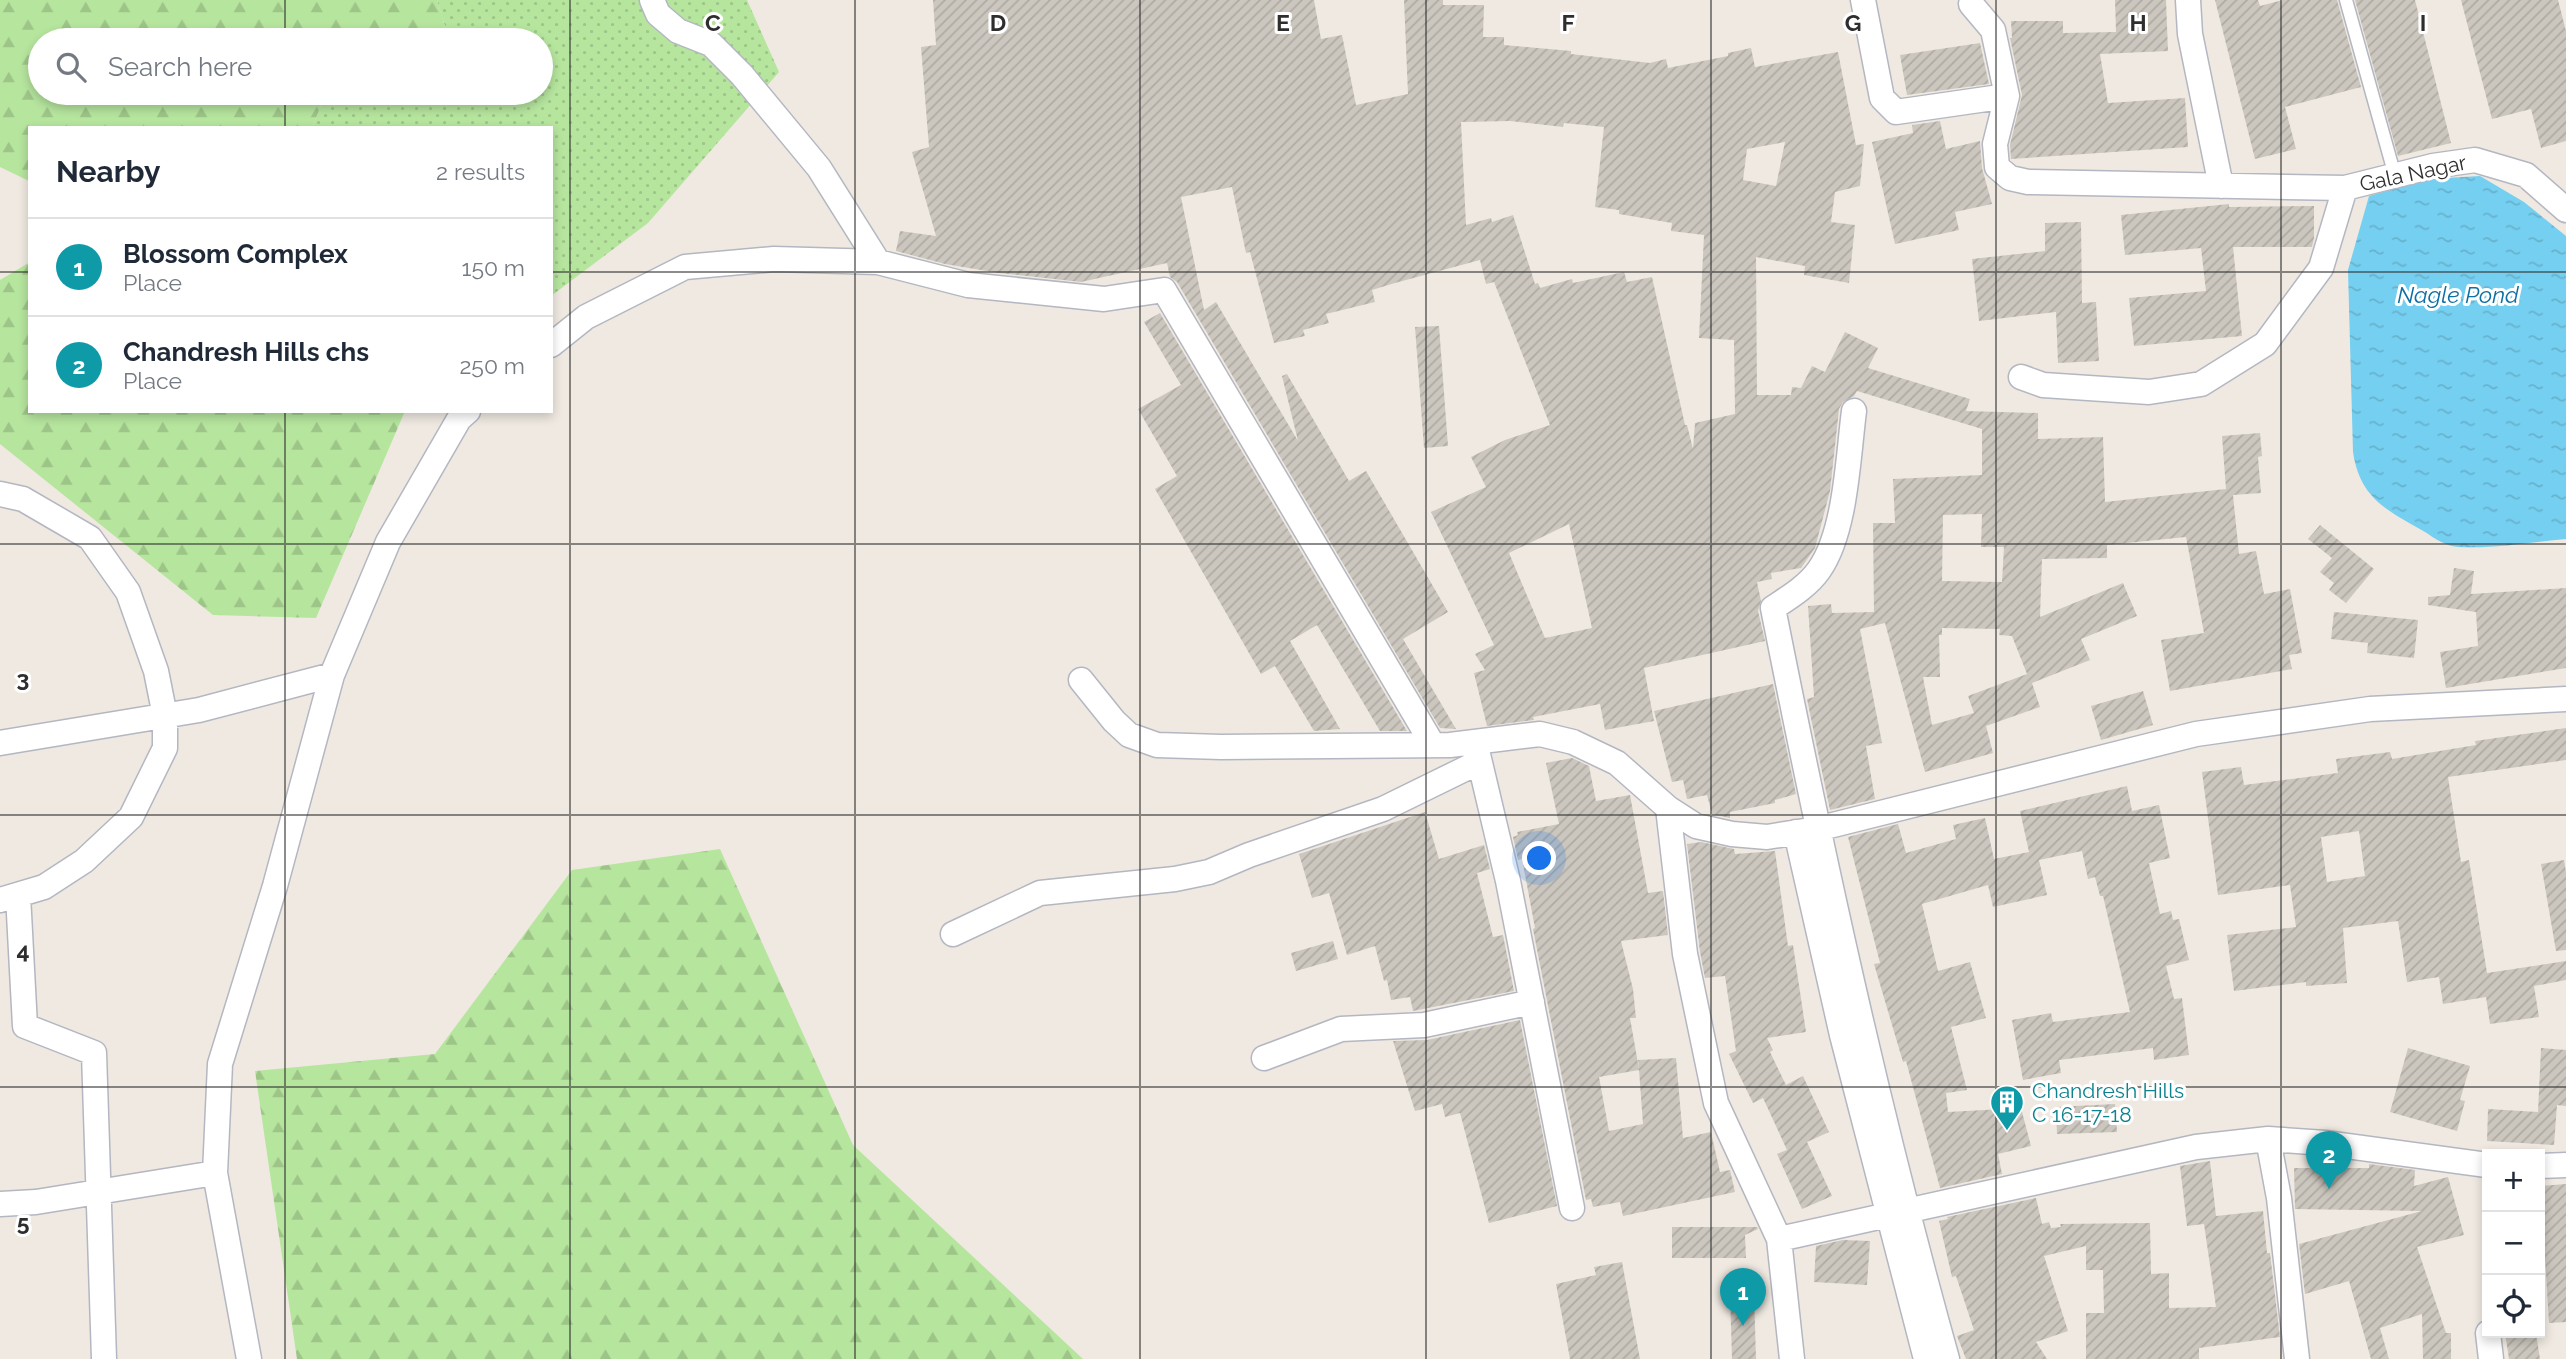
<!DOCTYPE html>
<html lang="en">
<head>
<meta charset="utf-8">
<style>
	:root { --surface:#fff; --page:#f6f6f7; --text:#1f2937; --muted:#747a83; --line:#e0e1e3; --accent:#4264fb }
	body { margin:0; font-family:Raleway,sans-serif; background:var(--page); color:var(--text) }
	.controls { position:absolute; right:21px; bottom:21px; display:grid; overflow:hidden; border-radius:0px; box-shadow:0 4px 10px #0003 }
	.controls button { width:63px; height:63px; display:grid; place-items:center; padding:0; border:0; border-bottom:2px solid var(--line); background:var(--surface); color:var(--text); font:35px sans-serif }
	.you { position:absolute; left:1540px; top:859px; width:24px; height:24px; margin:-18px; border:5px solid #fff; border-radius:50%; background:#1a73e8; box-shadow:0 0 0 10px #1a73e833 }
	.badge { display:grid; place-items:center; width:46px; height:46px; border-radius:50%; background:var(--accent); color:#fff; font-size:23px; font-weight:700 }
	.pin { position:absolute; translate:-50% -58px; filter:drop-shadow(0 2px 4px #0008) }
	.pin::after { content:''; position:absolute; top:37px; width:24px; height:21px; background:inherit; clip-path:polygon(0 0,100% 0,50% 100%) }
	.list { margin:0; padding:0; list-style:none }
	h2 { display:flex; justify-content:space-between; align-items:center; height:91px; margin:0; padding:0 28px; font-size:30px }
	h2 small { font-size:23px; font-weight:400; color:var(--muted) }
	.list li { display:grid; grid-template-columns:46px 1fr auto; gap:21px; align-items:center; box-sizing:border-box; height:98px; padding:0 28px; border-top:2px solid var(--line) }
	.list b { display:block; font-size:26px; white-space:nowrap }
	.list p { margin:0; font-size:23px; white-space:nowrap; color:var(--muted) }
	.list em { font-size:23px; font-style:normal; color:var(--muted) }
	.icon { flex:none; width:38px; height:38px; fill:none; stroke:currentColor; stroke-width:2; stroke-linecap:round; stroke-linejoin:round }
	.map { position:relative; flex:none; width:2566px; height:1359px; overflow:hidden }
	.search { position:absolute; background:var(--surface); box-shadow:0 4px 10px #0003; left:28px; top:28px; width:525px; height:77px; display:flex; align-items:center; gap:18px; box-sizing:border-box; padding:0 24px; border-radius:38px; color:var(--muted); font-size:26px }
	.panel { position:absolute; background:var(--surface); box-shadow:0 4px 10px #0003; left:28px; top:126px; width:525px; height:287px; border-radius:0px }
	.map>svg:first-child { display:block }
	.grass { fill:url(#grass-dots) }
	.forest { fill:url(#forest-firs) }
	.water { fill:url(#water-ripples) }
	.building { fill:url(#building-hatch); fill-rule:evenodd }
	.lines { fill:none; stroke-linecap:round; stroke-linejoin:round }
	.lane-casing { stroke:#b4b7c1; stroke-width:15 }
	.street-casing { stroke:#b4b7c1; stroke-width:27 }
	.lane { stroke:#fff; stroke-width:12 }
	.street { stroke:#fff; stroke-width:24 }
	.grid { fill:none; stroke:#2e2e2e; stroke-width:2; stroke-opacity:0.55 }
	.labels { text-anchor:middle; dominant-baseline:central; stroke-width:6; stroke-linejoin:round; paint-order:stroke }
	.street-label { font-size:21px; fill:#2e2e2e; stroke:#fff }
	.culture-label { font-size:21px; fill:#0d838f; stroke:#fff; text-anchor:start }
	.water-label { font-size:23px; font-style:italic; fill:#0d6fa3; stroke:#fff }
	.grid-label { font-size:23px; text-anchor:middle; font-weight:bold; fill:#2e2e2e; stroke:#fff; stroke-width:6; stroke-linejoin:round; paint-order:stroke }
</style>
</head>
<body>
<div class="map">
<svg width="2566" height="1359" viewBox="0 0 2566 1359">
	<defs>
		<pattern id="grass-dots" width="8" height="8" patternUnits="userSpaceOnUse" patternTransform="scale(1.75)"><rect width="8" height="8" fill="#b6e59e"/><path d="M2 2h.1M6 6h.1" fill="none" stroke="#9dc588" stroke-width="1.8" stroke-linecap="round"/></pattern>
		<pattern id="forest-firs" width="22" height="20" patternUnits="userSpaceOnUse" patternTransform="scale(1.75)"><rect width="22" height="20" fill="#b6e59e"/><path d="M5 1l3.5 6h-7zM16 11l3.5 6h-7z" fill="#9dc588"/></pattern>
		<pattern id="water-ripples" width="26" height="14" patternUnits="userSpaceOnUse" patternTransform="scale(1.75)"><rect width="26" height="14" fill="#75cff0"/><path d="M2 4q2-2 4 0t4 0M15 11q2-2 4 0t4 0" fill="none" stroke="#66b2ce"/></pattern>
		<pattern id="building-hatch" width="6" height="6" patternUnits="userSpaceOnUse" patternTransform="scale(1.75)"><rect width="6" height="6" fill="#cbc7bf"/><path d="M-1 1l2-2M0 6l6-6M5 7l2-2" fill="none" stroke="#afaba4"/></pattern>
	</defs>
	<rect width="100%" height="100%" fill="#efe9e1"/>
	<path class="grass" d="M437,0H747L779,72L648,223L551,296V128H312L326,93H541V40H449Z"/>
	<path class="forest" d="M0,0H437L449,40H40V93H326L312,128H30V184L29,181L0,167Z
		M30,262V411H405L316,618L213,615L0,444V280Z
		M720,849L853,1145L1083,1359H297L255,1071L435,1054L572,870Z"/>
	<path class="water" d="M2480,176L2524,202L2566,236V539C2532,542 2493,549 2459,547C2447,547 2434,538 2425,532C2387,510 2360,499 2353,452L2348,270L2369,196L2428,179Z"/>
	<path class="building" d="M933,0H1314L1321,39L1342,35L1356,105L1408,94L1404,0H1443V5H1484L1483,37H1504V45L1571,51V54L1650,63L1666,59L1668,68L1728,56V53L1751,48L1755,67L1838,52L1856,145L1864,144L1860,186L1835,192L1831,222L1855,225L1849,283L1804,275L1805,266L1756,257L1757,395H1791L1792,387L1801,388L1812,366L1825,372L1845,332L1878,348L1868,368L1970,399L1966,411L2038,413V439L2103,437L2105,502L2226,489L2222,436L2260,433L2262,456L2258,457L2261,493L2233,495L2239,554L2256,551L2264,594L2290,589L2302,653L2289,655L2292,669L2170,691L2161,640L2204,633L2186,537L2107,545V558L2042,559L2040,617L2123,583L2137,616L2081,639L2090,660L2032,683L2040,707L1986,726L1993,753L1925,772L1885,623L1860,629L1882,743L1866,746L1875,799L1830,810L1807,699L1814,697L1808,606L1831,604L1832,613L1874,612L1873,523H1895L1893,479L1982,475V429L1857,391L1854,396L1843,402L1839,409L1830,491L1815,548L1801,568L1771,573L1772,579L1757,582L1761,601L1758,611L1765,641L1644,668L1654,721L1605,730L1600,704L1533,717L1534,720L1487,726L1474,673L1485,670L1475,654L1494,645L1431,512L1486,487L1471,457L1505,440L1550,425L1494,282L1486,284L1480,260L1395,283L1372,290L1375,302L1326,314L1329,323L1303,330L1305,336L1274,343L1250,252L1246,253L1232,187L1181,197L1204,310L1216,302L1298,441L1282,376L1287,374L1349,481L1366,471L1448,612L1403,639L1456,729L1440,728L1177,282L1170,277L1167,263L1081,282L999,273L945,264L896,251L900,231L936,236L912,152L929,147L921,47L936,45ZM1510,121L1563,127L1564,123L1604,127L1595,207L1619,210V214L1672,223L1671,231L1704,235L1699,338L1734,340L1735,414L1695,423L1693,449L1687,425H1685L1652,277L1627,282L1624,272L1573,283L1572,279L1540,288L1538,283L1535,284L1513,215L1492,222L1491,218L1466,225L1461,122ZM1785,142L1776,186L1743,180L1747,149ZM1982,514L1981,547H2004L2002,582L1942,581L1943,515ZM1569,524L1592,628L1545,638L1509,553ZM1942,628L2000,629L1999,635L2012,636L2027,674L1968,696L1974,713L1932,725L1923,677H1940L1939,635H1942Z
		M2115,0H2166L2168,51L2100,54L2108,103L2185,98L2188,147L2011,159L2010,145L2022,95L2010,38H2012L2011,21H2063V33L2116,32Z
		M2215,0H2258L2260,6L2283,0H2337L2361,87L2285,107L2296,149L2255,159Z
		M2355,0H2415L2451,143L2398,156Z
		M2461,0H2558L2566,31V141L2541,148L2531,109L2492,119Z
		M1980,43L1989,84L1907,95L1900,55Z
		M1940,121L1946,149L1980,141L1982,168L1992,204L1955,212L1959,230L1895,244L1872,142L1913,133L1912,125Z
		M2229,204V207L2314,206V238L2312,247H2233L2242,336L2134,346L2129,298L2206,291L2201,248L2125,255L2121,215Z
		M2081,222L2082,303L2096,302L2099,361L2058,363L2056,312L1979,321L1972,259L2045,251V223Z
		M1160,313L1407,731H1380L1317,625L1290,641L1340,729L1314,731L1275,666L1261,674L1155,489L1177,476L1138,409L1181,385L1144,322Z
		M1439,326L1448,446L1424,448L1415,327Z
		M2320,525L2374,569L2346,603L2329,590L2334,583L2320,572L2332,558L2308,539Z
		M2454,568L2474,571L2471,594L2566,588V668L2446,688L2440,652L2478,646L2476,612L2428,605V597L2450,595Z
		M2334,612L2418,620L2414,658L2367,653L2368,643L2331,639Z
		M1773,684L1796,794L1775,800V803L1730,812V818L1712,814L1707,795L1687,799L1683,780L1672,782L1654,711Z
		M2143,691L2153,725L2101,740L2091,706Z
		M2566,728V760L2448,777L2461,862L2469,860L2487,973L2566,961V980L2534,986L2539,1017L2490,1024L2486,997L2443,1004L2439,977L2407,982L2398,921L2343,928L2347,983L2306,986V982L2234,991L2227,935L2296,927L2290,885L2218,895L2202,772L2241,767L2244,785L2338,773L2336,759L2390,752L2392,759L2476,745L2475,741ZM2359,831L2365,876L2327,882L2321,837Z
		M1572,758L1589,766L1596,801L1630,795L1648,893L1663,891L1668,935L1621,941L1633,989L1636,1018H1630L1639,1069L1638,1060L1676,1058L1683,1138L1711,1132L1720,1172L1730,1170L1735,1192L1623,1216L1620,1202L1593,1207L1591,1199L1586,1200L1533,929L1535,928L1522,859L1518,860L1513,837L1518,835L1517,832L1559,824L1546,763ZM1639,1070L1643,1124L1609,1131L1599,1077Z
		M2127,786L2132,811L2159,805L2170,858L2149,863L2160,914L2171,911L2173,920L2179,919L2189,960L2166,966L2174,999L2182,998L2189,1055L2154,1060L2153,1048L2059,1060L2061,1073L2023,1080L2012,1020L2051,1013L2053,1022L2130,1012L2103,896H2100L2095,877L2088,879L2082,851L2039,860L2047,895L1993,907L1988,885L1922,904L1938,971L1970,962L1986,1018L1951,1027L1967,1090L1946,1093L1948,1112L2021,1108L2031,1146L1998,1154L2002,1174L1940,1188L1906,1061L1903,1062L1874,964L1880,963L1848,837L1898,824L1906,853L1956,839L1953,825L1985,818L1994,859L2029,852L2020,811Z
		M1425,812L1439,859L1484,845L1490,869L1477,873L1493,937L1503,935L1514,991L1413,1011L1410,997L1391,1000L1387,980L1384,981L1375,946L1347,955L1329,893L1312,898L1299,854Z
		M1701,842L1734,849L1735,854L1775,851L1788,946L1793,945L1806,1032L1767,1038L1773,1050L1770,1052L1786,1085L1803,1076L1829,1132L1807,1142L1832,1196L1802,1209L1777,1154L1787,1150L1763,1098L1753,1103L1729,1054L1736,1051L1725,976L1705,978L1700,952L1687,844Z
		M2564,860L2566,872V950L2556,951L2541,864Z
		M1333,941L1338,959L1296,971L1291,953Z
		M1520,1020L1557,1206L1489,1223L1460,1113L1445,1117L1442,1104L1415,1111L1393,1041L1427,1040Z
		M2408,1048L2470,1066L2460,1100L2465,1101L2457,1131L2390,1112Z
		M2541,1048L2566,1050V1106L2557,1105L2554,1145L2487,1141L2488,1109L2538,1112Z
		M2115,1104L2117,1132L2057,1134L2056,1107Z
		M2210,1161L2216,1216L2263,1211L2267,1253H2270L2280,1337L2199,1348V1359H2086V1313H2104L2103,1270H2086V1246L2044,1256L2068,1331L2036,1342L2047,1359H1966L1957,1336L1974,1330L1956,1276L1952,1277L1939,1221L1948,1219L1947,1217L2036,1198L2042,1224L2049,1222L2051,1228L2061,1227L2060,1224L2150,1223L2151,1274L2169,1273V1308L2216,1307L2204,1224L2187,1226L2180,1166Z
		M2369,1164L2415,1170L2414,1186L2448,1177L2464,1235L2417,1247L2446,1333H2451V1359H2423L2422,1314L2380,1328L2389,1359H2371L2349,1281L2305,1294L2299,1244L2422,1211L2295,1209L2294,1168H2369Z
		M2566,1184V1322L2549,1323L2543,1225H2540V1186Z
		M1672,1227H1757L1758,1229L1745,1235L1746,1258H1672Z
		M1843,1240L1870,1241L1867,1285L1814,1282L1816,1246Z
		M1622,1262L1640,1359H1570L1556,1284L1596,1275L1594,1267Z
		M1754,1292L1756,1359H1732L1730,1293Z
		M2505,1333H2536L2540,1359H2509Z"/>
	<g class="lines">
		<g class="lane-casing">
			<path id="lane" d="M2346,0L2395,176"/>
		</g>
		<g class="street-casing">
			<path id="street" d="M652,0L658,14L678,31L711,44L742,75L819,168L878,262
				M1863,0L1882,98L1896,112L2007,96
				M2188,0L2190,34L2221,186
				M1971,4L1993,30L2007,96L1995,144L1997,167L2010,178L2028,182L2345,188
				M551,345L586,317L685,267L774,259L878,262L968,285L1104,299L1164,290L1433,745
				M2021,377L2043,385L2149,392L2201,384L2265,344L2321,268L2345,188L2433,166L2475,160L2526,175L2566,210
				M1854,411C1848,457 1846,532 1819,570C1808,586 1788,598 1773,608C1823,860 1878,1112 1947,1359
				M0,494L23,499L90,538L128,592L156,671L165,716V748L131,817L84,861L44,887L0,900
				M1081,680L1114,721L1129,735L1157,745L1221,747L1450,745L1540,734L1573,742L1617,763L1668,808L1696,826L1732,834L1767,837L1817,829L2196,734L2370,709L2566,699
				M0,743L199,710L332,675
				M1476,746L1508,881L1572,1208
				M1668,808L1685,954L1716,1103L1779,1239L1792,1359
				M1796,832L1842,1035L1926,1359
				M18,895L25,1026L94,1053L104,1359
				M953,934L1040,893L1175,879L1209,872L1249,855L1383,809L1479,762
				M1264,1058L1341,1029L1424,1025L1532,1002
				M2268,1139L2279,1198L2297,1359
				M2540,1166L2566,1165
				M0,1204L36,1202L215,1173
				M1779,1239L2196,1147L2268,1139L2325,1143L2487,1165
				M2488,1333L2491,1359
				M249,1359L215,1173L220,1064L275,886L332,675L388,542L459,419L468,411"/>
		</g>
		<use href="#lane" class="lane"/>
		<use href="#street" class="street"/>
	</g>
	<path class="grid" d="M285,0V40M570,0V1359M855,0V1359M1140,0V1359M1426,0V1359M1711,0V1359M1996,0V1359M2281,0V1359M285,93V128M0,272H30M551,272H2566M285,411V1359M0,544H2566M0,815H2566M0,1087H2566"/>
	<defs>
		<g id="building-pin" transform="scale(1.75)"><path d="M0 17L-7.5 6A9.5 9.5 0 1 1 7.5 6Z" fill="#0f9aa8" stroke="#fff"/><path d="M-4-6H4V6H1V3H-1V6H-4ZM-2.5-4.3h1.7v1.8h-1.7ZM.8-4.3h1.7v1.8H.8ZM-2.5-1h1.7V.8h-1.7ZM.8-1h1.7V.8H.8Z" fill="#fff"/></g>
	</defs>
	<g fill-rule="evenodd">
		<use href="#building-pin" x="2007" y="1102"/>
	</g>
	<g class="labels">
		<g class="street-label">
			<text transform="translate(2413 173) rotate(-12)">Gala Nagar</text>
		</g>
		<g class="culture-label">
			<text x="2032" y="1090">Chandresh Hills<tspan x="2032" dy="24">C 16-17-18</tspan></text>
		</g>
		<g class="water-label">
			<text x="2458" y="294">Nagle Pond</text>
		</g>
	</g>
	<g class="grid-label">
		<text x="713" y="31">C</text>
		<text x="998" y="31">D</text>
		<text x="1283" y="31">E</text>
		<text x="1568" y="31">F</text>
		<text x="1853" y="31">G</text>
		<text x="2138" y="31">H</text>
		<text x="2423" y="31">I</text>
		<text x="23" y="687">3</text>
		<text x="23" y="959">4</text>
		<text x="23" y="1231">5</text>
	</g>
</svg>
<div class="controls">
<button>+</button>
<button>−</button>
<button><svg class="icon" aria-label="locate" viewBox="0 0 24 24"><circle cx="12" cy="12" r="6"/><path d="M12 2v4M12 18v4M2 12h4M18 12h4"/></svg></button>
</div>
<div class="you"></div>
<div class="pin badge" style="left:1743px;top:1326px;background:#0f9aa8">1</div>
<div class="pin badge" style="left:2329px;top:1189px;background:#0f9aa8">2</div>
<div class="search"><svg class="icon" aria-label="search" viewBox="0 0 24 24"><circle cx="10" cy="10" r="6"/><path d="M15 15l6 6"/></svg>Search here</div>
<section class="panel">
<h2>Nearby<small>2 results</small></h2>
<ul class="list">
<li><span class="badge" style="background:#0f9aa8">1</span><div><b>Blossom Complex</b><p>Place</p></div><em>150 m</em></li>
<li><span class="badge" style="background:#0f9aa8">2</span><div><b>Chandresh Hills chs</b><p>Place</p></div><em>250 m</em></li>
</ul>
</section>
</div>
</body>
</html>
